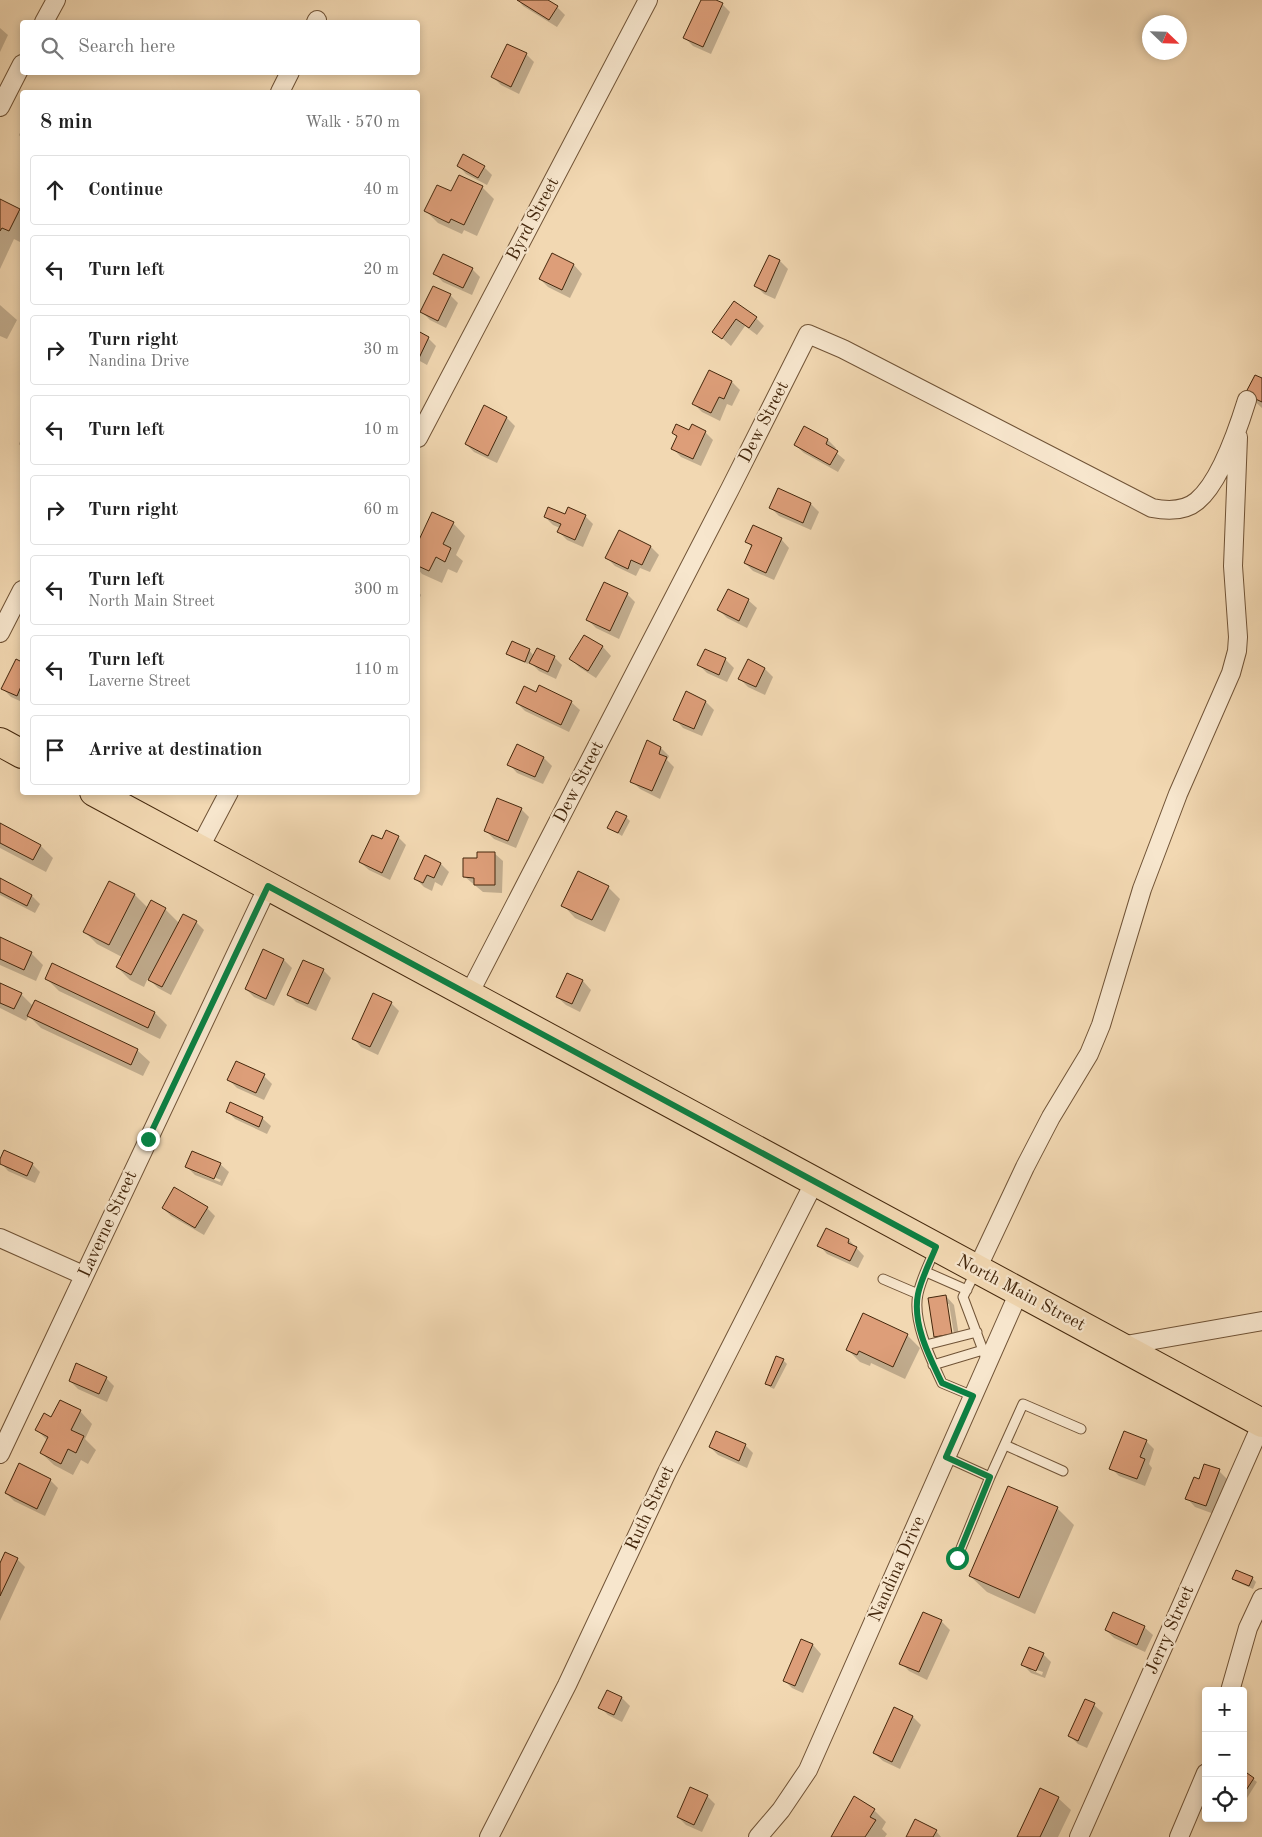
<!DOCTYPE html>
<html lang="en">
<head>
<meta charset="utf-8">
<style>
	:root { --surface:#fff; --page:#f6f6f6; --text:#222; --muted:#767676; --line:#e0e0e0 }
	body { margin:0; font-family:"Old Standard TT",serif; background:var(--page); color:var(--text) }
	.controls { position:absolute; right:15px; bottom:15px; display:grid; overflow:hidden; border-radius:5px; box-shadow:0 2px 8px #0003 }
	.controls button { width:45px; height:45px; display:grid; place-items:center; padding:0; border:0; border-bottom:1px solid var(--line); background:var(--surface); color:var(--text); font:25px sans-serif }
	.compass { position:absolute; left:1142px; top:15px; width:45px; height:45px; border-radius:50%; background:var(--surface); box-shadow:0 2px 8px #0003; rotate:113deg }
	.stop { position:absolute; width:15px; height:15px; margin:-11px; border:4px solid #0b8043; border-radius:50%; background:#fff }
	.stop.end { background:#0b8043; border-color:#fff; box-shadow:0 1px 5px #0008 }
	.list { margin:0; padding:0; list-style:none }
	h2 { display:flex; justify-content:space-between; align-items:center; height:65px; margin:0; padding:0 20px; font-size:21px }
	h2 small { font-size:16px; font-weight:400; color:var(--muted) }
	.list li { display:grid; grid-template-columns:32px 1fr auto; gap:15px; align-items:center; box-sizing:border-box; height:70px; margin:0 10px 10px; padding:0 10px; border:1px solid var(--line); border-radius:5px }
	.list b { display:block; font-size:19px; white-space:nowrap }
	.list p { margin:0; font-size:16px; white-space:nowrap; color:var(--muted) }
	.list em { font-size:16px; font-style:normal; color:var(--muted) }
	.icon { flex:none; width:28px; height:28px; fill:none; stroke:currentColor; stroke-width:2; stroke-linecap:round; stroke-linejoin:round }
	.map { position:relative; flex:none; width:1262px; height:1837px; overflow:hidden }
	.search { position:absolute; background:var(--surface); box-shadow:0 2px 8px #0003; left:20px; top:20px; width:400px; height:55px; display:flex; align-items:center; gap:12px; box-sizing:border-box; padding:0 18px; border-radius:5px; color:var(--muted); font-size:19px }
	.panel { position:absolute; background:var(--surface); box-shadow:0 2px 8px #0003; left:20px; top:90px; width:400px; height:705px; border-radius:5px }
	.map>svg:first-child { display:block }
	.shadow { fill:#0003; fill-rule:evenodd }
	.building { fill:#dd9e79; stroke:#44270c }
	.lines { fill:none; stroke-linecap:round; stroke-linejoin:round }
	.lane-casing { stroke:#705336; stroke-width:11 }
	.street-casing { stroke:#705336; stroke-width:20 }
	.primary-casing { stroke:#44270c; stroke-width:30 }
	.lane { stroke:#f7e6cd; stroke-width:9 }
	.street { stroke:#f7e6cd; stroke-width:18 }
	.primary { stroke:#f2d8b2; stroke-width:28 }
	.route { stroke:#0b8043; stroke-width:6 }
	.labels { text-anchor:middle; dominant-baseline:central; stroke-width:4.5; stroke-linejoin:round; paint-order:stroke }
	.street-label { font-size:18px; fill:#44270c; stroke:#f7e6cd }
</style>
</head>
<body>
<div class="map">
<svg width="1262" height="1837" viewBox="0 0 1262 1837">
	<rect width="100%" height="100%" fill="#f2d8b2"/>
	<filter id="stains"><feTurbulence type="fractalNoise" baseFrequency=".004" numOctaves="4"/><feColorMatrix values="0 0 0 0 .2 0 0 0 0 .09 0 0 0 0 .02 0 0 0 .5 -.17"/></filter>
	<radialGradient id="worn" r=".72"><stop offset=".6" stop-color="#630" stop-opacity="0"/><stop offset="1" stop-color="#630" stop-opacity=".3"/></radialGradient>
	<path class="shadow" d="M518,0H546L557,7L565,15L557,27L523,6Z
		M702,0H713L722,4L730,12L711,54L693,46L685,38Z
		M0,28L8,35L0,52Z
		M526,54L534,62L519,94L501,85L493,77Z
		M22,128V139L19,135Z
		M458,165L484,167L492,175L487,185L466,174Z
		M482,187L494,199L477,236L464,230L462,234L438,223L426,211L452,193Z
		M0,201L22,213V243L14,239L0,269Z
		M552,255L574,265L582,274L570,298L548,287L540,279Z
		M769,256L780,261L788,269L775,299L764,294L756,286Z
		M472,269L480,277L472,295L443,282L435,274Z
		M450,295L458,303L446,328L430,320L422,312Z
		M734,303L756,318L764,326L757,335L745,326L731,346L714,331Z
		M0,305L17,320L7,339L0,336Z
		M418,333L428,338L436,346L427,365L418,360Z
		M709,372L732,382L740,390L732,406L727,404L720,421L702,412L694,404Z
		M1262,380V408L1247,394Z
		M507,418L515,426L497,463L474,452L466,444Z
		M805,427L828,440L836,448L834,451L845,460L838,472L804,453L795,445Z
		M690,432H705L713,440L701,466L681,457L673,449L678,437L673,433Z
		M22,436V448L19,444Z
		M811,504L819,512L811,530L779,516L771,508Z
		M433,514L453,523L465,536L456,555L463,561L457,573L448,569L442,583L422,574L418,569V545Z
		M565,516H585L593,524L583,547L567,540L559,532L560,528L553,525L545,517Z
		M781,539L789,548L774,580L753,571L745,563L752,547L747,542Z
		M651,547L659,555L650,572L640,568L636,576L615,566L607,558Z
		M728,590L748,600L757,608L747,628L727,618L719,610Z
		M418,591L421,595L418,602Z
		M627,594L635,602L619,639L596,628L588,620Z
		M585,636L603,647L611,656L596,678L579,667L571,659Z
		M529,650L534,656L554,657L562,665L556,679L539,671L530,662L528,664L511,657L508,653Z
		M706,650L725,659L734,668L727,682L707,673L699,665Z
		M16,661L22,664V702L11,697L3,689Z
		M748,661L765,669L773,677L765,695L748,687L740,679Z
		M540,687L571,702L580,710L569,732L525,711L517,703L537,693Z
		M687,693L706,702L714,710L702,736L683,728L675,719Z
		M648,742L661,748L669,756L667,760L674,767L660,799L640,789L632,781Z
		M517,746L544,758L552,766L543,784L517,773L509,764Z
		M521,809L529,817L516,848L494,839L486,831Z
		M626,817L630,821L622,836L609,828Z
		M0,825L41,846L53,858L46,872L0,848Z
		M398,837L406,845L390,880L369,870L360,862L383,841Z
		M494,853L503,861L502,893L483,892L465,877L479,859Z
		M426,857L441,864L449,872L442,886L435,882L432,891L424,887L416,879Z
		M0,880L32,896L40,904L35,913L0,895Z
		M110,882L135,895L148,908L165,909L179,923L183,915L196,922L204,930L171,995L158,988L148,978L144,987L130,980L117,967L122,957L97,944L85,932Z
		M608,887L620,899L605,932L575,918L563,905Z
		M0,939L31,953L43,965L36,981L0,965Z
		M264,951L284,960L292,968L274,1006L254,997L246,989Z
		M53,964L155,1013L167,1025L160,1039L59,991L46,978Z
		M323,970L331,978L316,1011L296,1002L288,994Z
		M568,974L583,981L591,990L580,1012L566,1005L557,997Z
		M0,984L21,994L33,1006L137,1050L150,1062L143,1076L41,1028L29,1016L26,1021L0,1008Z
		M391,1003L399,1011L378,1055L361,1047L353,1038Z
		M264,1076L272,1084L264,1100L237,1088L229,1080Z
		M227,1111L262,1118L271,1126L267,1134L235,1119Z
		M0,1162L32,1164L40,1172L35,1183L8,1171Z
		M220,1164L229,1172L222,1186L195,1175L187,1167ZM195,1169L221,1180L220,1182L195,1172Z
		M163,1208H207L215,1216L204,1235L171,1216Z
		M826,1230L849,1240L864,1256L858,1268L827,1254L819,1245Z
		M946,1296L954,1305L960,1342L943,1344L935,1336ZM946,1304H949L955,1340H952Z
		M907,1335L920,1348L905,1379L871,1363L870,1366L860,1362L847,1349Z
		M783,1360L787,1364L774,1389L770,1387L766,1383Z
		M106,1378L114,1386L107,1402L78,1389L70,1381Z
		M80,1411L92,1424L85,1439L96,1450L88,1464L81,1460L73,1475L54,1465L41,1453L47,1440L37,1430L52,1418Z
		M1146,1441L1154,1449L1149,1464L1152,1468L1145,1486L1119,1476L1111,1468Z
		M745,1445L753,1453L747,1468L718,1455L710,1447Z
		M1219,1471L1227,1479L1214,1514L1195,1507L1187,1498L1199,1481Z
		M50,1480L58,1488L45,1516L14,1501L6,1493Z
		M1057,1508L1074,1525L1035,1614L987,1592L970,1576Z
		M17,1559L25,1567L0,1621V1566Z
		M1233,1578H1252L1256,1582L1253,1589L1237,1582Z
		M923,1613L942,1622L950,1630L927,1680L909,1671L901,1663Z
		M1144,1627L1153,1635L1145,1652L1114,1638L1106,1630Z
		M802,1641L813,1645L821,1654L803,1693L792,1688L784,1680Z
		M1043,1654L1051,1662L1045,1678L1031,1673L1023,1665ZM1031,1668L1043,1672L1042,1675L1031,1670Z
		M607,1691L622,1698L630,1706L622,1722L608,1715L600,1707Z
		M1086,1701L1094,1705L1103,1713L1087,1748L1078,1744L1070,1736Z
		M894,1709L913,1717L921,1725L900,1769L883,1761L874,1753Z
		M1253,1779L1257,1782L1247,1798L1243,1796V1781Z
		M707,1796L715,1804L702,1832L686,1825L678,1817Z
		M1058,1798L1071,1810L1058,1837H1018Z
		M874,1810L886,1822L882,1829L887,1834L885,1837H832Z
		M936,1831L941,1837H907Z"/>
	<path class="building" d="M517,0H548L558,6L549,20Z
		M701,0H716L723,3L703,47L683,38Z
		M507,44L527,53L511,87L491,77Z
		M463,154L485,166L478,178L457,166Z
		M459,175L483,186L464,225L451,219L449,223L424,211L437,185L451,191Z
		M0,199L20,209L9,231L2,228L0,231Z
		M552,253L574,264L562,290L539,279Z
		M443,254L473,268L463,288L433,274Z
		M769,255L780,260L766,292L754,286Z
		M433,286L451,294L438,321L420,312Z
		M734,301L757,317L749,328L736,319L722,339L712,332Z
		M418,331L429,337L419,358L418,357Z
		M709,370L732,381L724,399L719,397L711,413L692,404Z
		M1255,375L1262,378V402L1245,394Z
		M484,405L507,417L488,456L465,444Z
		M676,424L689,430L692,424L706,431L693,459L671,449L677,436L672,433Z
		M804,426L828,439L826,444L838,451L830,465L794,445Z
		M778,488L811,503L803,523L769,508Z
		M548,507L565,514L568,507L586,515L575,540L557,532L561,524L544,517Z
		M432,512L454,522L443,544L451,548L445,562L436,557L429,571L418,566V542Z
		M753,525L782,538L766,573L744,563L752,545L745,542Z
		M619,530L651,546L642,565L631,560L628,569L605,558Z
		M604,582L628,593L610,631L586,620Z
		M728,589L749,599L739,621L717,610Z
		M584,635L603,646L588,671L569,659Z
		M512,641L530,649L525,662L506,654Z
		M537,648L555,656L548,672L529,663Z
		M705,649L726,658L719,675L697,665Z
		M16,659L22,662V684L17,696L1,689Z
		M748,659L765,668L756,687L738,679Z
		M539,685L572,701L561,725L516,703L524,686L536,692Z
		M686,691L706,701L694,729L673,720Z
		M647,740L661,747L659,754L667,757L652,791L630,782Z
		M517,744L544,757L535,777L507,765Z
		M497,798L522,808L508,841L484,831Z
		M616,811L627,816L618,833L607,828Z
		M0,823L41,845L33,860L0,843Z
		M386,830L399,836L382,873L359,862L372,835L382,839Z
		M477,852H495V885H474V878L463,877V858H477Z
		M425,855L441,863L434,878L427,875L423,883L414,879Z
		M578,871L609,886L592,920L561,906Z
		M0,878L32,895L27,906L0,892Z
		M109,881L135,894L109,945L83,932Z
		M151,900L166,908L131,975L116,967Z
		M183,914L197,921L162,987L148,980Z
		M0,937L32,952L24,970L0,959Z
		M263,949L284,959L266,999L245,989Z
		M303,960L324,969L308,1004L287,995Z
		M52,963L155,1012L148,1028L45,979Z
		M567,973L583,980L572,1004L556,997Z
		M0,983L22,993L14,1009L0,1003Z
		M373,993L392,1002L370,1047L352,1039Z
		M35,1000L138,1049L131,1065L27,1016Z
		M236,1061L265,1074L256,1093L227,1080Z
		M230,1102L263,1117L259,1127L226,1112Z
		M4,1150L33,1163L27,1176L0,1164V1159Z
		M192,1151L221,1163L214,1179L185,1167Z
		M174,1187L208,1207L195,1228L162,1208Z
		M826,1228L849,1239L848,1243L857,1247L850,1261L817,1246Z
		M946,1295L952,1334L934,1337L928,1298Z
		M863,1313L908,1334L893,1367L859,1351L857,1355L846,1350Z
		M776,1356L784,1359L771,1386L765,1384Z
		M76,1363L107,1377L99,1394L69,1381Z
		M60,1400L81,1410L71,1430L84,1436L76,1453L68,1449L61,1464L40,1453L48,1437L35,1430L44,1413L51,1417Z
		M716,1431L746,1444L739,1461L709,1447Z
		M1124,1431L1147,1440L1140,1457L1145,1459L1137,1479L1109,1469Z
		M19,1463L51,1479L37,1509L5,1493Z
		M1204,1464L1220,1469L1206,1506L1185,1499L1194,1477L1199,1479Z
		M1008,1486L1058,1507L1019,1598L969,1576Z
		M5,1552L18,1558L0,1596V1563Z
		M1236,1570L1253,1577L1249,1586L1232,1579Z
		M923,1612L942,1620L919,1672L899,1664Z
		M1113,1612L1145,1626L1137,1645L1105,1630Z
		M801,1639L813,1644L795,1686L783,1681Z
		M1029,1647L1044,1653L1036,1671L1021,1665Z
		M607,1690L622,1697L614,1715L598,1708Z
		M1085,1699L1095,1703L1078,1741L1068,1736Z
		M894,1707L913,1716L892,1762L873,1753Z
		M1247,1773L1254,1778L1243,1795V1779Z
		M690,1787L708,1795L694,1825L677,1817Z
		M1040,1788L1059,1797L1040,1837H1017Z
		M854,1796L875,1809L870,1817L876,1820L865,1837H831Z
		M915,1819L937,1830L933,1837H906Z"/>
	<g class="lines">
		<g class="lane-casing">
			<path id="lane" d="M935,1249C929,1264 921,1279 918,1294C912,1321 931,1359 942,1383L973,1396
				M976,1271L963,1297L987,1361
				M926,1272L967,1290
				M883,1279L918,1294
				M926,1345L977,1332
				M933,1365L983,1350
				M1005,1445L1063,1471
				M946,1457L990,1477L957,1558
				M990,1477L1023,1404L1081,1429"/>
		</g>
		<g class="street-casing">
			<path id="street" d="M44,22L56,0
				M316,22L317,20
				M280,92L290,72
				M0,107L22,64
				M418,438L648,0
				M0,633L22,590
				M199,849L229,792
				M469,994L730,489L808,334L843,349L1152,508C1167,511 1184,512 1197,501C1220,482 1238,429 1247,400
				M0,1238L83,1275
				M977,1269L1025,1167L1051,1117L1089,1054L1101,1025L1142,889L1178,794L1231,673L1237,651L1238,637L1233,566L1238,437
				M1120,1346L1262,1321
				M0,1454L268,886
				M1230,1691L1248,1628L1262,1598
				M489,1837L567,1685L667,1472L815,1181
				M758,1837L781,1810L808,1770L1019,1292
				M1079,1837L1262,1423
				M1179,1837L1206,1773"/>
		</g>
		<g class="primary-casing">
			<path id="primary" d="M0,742L22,754
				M94,792L1262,1423"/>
		</g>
		<use href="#lane" class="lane"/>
		<use href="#street" class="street"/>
		<use href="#primary" class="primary"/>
	</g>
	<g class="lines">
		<path class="route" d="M148,1139L268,886L936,1247C930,1262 921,1279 918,1294C912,1324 930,1358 942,1383L973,1396L946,1457L990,1477L957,1558"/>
	</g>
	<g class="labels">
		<g class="street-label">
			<text transform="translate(533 219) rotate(-62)">Byrd Street</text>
			<text transform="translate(764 422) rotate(-63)">Dew Street</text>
			<text transform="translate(579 782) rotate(-63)">Dew Street</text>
			<text transform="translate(108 1224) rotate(-65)">Laverne Street</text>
			<text transform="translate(1021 1293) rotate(28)">North Main Street</text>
			<text transform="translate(650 1508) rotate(-65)">Ruth Street</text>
			<text transform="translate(897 1569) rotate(-66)">Nandina Drive</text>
			<text transform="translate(1170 1630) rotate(-66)">Jerry Street</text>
		</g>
	</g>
	<rect width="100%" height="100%" filter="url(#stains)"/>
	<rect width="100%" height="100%" fill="url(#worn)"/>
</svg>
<div class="controls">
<button>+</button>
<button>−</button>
<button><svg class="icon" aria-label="locate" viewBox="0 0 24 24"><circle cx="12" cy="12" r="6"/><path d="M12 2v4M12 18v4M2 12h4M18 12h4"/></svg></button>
</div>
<svg class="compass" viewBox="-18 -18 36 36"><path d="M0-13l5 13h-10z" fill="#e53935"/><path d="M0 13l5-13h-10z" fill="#767676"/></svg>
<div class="stop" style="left:957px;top:1558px"></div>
<div class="stop end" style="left:148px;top:1139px"></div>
<div class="search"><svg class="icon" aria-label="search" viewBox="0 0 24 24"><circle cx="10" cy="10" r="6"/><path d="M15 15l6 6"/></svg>Search here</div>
<section class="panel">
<h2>8 min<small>Walk · 570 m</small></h2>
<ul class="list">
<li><svg class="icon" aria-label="ahead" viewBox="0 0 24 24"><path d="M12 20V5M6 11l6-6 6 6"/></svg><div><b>Continue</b></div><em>40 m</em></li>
<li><svg class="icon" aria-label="left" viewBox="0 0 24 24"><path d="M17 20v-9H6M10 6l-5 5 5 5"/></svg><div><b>Turn left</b></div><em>20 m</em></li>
<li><svg class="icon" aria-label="right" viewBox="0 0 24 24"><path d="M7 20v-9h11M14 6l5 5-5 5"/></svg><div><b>Turn right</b><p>Nandina Drive</p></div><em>30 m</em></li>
<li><svg class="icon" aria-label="left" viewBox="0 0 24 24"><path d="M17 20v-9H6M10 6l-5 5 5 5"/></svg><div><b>Turn left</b></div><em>10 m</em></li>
<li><svg class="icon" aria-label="right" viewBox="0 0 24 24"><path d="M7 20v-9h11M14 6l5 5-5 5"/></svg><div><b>Turn right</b></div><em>60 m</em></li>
<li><svg class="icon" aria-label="left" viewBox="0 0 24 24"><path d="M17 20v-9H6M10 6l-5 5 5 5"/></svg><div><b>Turn left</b><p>North Main Street</p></div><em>300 m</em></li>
<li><svg class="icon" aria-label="left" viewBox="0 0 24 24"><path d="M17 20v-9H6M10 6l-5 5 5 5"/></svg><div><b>Turn left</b><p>Laverne Street</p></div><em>110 m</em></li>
<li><svg class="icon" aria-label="arrive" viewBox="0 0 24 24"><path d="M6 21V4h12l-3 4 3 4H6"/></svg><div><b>Arrive at destination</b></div></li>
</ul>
</section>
</div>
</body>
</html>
